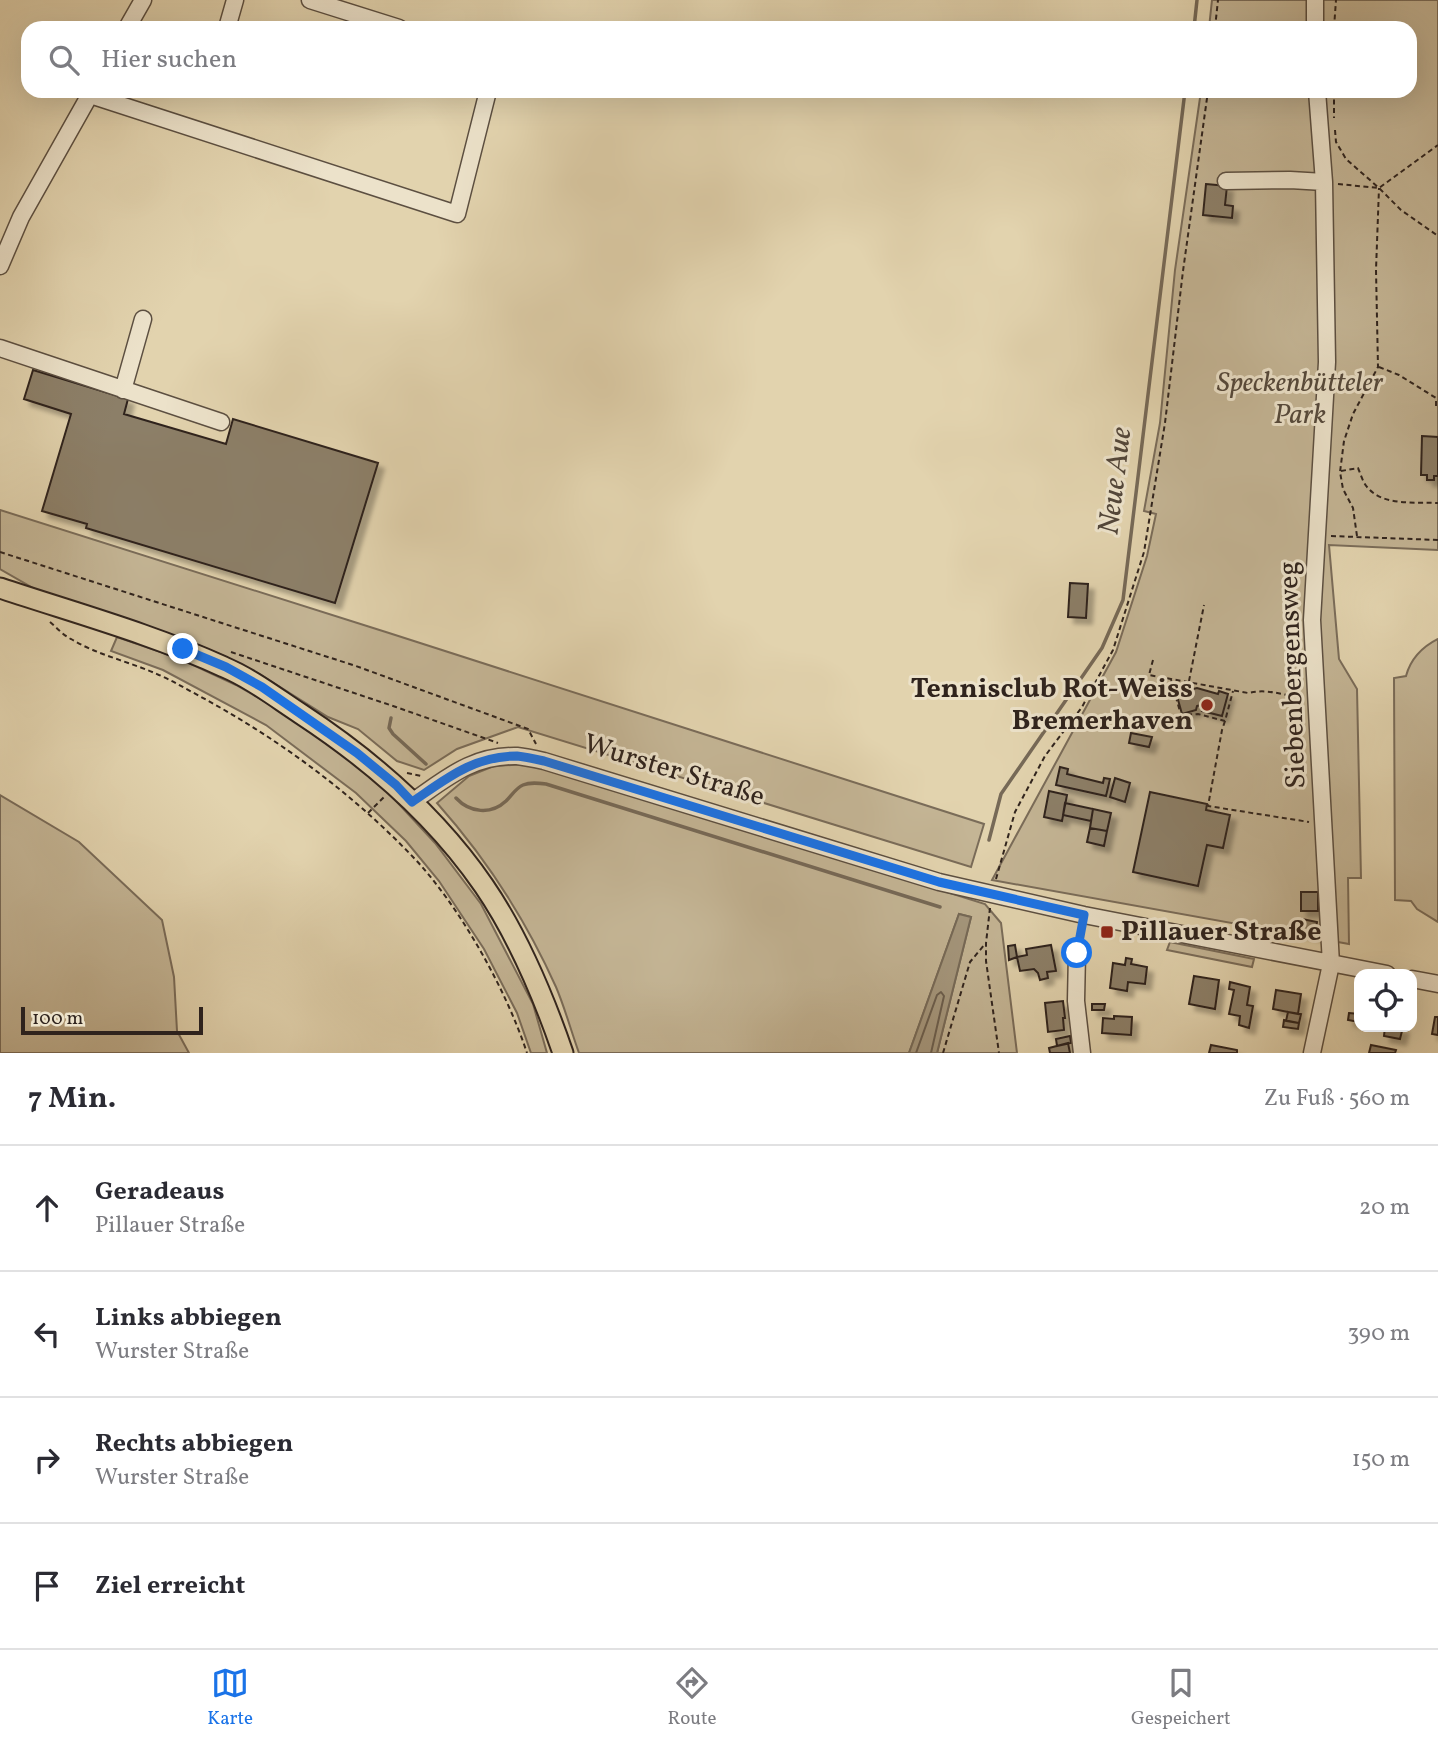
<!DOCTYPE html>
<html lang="de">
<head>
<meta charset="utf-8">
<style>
	:root { --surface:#fff; --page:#f2f2f3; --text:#2b2b33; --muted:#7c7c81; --line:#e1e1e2; --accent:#1a73e8 }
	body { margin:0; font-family:Vollkorn,serif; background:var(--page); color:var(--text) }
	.controls { position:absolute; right:21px; bottom:21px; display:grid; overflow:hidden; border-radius:14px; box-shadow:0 7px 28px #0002 }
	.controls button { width:63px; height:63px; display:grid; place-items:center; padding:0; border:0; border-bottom:2px solid var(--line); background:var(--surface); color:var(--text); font:35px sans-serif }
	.scale { position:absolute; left:21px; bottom:18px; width:182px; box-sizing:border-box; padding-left:7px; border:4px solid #2f231d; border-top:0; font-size:19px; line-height:24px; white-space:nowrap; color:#2f231d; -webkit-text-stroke:5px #ece2ca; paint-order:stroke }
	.stop { position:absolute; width:21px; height:21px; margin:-16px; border:5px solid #1a73e8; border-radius:50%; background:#fff }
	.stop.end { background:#1a73e8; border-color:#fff; box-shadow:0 2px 7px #0008 }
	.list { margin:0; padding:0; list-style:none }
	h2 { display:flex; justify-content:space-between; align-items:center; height:91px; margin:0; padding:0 28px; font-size:30px }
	h2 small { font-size:23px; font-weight:400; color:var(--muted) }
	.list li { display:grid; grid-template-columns:46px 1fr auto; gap:21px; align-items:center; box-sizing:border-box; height:126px; padding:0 28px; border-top:2px solid var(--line) }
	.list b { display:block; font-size:26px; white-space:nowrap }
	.list p { margin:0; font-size:23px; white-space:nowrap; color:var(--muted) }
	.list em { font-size:23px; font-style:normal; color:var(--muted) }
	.icon { flex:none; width:38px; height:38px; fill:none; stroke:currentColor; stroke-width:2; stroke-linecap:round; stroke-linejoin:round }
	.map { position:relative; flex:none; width:1438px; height:1053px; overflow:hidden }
	.search { position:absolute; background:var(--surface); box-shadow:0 7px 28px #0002; left:21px; right:21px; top:21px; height:77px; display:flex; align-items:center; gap:18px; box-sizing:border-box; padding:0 24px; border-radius:21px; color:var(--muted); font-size:26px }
	.sheet { height:595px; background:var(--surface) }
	nav { display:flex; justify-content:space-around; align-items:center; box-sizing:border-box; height:98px; border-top:2px solid var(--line); background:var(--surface); font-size:19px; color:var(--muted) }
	nav a { display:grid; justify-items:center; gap:4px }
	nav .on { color:var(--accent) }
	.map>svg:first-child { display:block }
	.green { fill:#c4b595; stroke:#7a6c59; stroke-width:2 }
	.water { fill:#a5977d; stroke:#766957; stroke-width:2 }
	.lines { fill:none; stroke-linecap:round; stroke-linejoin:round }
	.shore { stroke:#6a5d4d; stroke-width:2 }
	.stream { stroke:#766957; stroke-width:3.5 }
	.building { fill:#8c7f68; stroke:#2f231d; stroke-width:2; filter:url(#shadow) }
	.minor-casing { stroke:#5c4f41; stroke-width:19 }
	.major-casing { stroke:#2f231d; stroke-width:23 }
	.path { stroke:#2f231d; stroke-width:2; stroke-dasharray:5 3.5; stroke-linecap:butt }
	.minor { stroke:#ece2ca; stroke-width:16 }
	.major { stroke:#e2d3ae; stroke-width:19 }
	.route { stroke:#1a73e8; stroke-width:9 }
	.poi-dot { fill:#8f2418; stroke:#ece2ca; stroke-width:2.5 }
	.labels { text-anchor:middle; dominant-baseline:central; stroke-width:6; stroke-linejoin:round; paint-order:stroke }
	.park-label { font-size:28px; font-style:italic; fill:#54483b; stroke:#ece2ca }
	.street-label { font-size:28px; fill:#2f231d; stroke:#ece2ca }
	.poi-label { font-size:28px; font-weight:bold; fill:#2f231d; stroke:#ece2ca; text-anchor:end }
	.water-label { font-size:30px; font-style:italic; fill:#52463a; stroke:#ece2ca }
</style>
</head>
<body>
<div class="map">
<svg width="1438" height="1053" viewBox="0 0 1438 1053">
	<defs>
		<filter id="shadow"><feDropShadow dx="6" dy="6" stdDeviation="2" flood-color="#0004"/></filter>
	</defs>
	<rect width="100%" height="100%" fill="#e2d3ae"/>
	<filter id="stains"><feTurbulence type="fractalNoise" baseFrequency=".00286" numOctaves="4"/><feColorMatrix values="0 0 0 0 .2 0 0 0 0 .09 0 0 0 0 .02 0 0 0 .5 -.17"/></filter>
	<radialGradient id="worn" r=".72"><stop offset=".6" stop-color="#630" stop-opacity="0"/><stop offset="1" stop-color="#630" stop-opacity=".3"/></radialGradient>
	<path class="green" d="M1212,0H1438V550L1329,545L1339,659L1357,689L1361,878H1348L1349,944L992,880L1116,652L1147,556L1156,514L1144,511L1160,423L1175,270L1201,91H1410V28H1209Z
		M0,510L389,633L984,824L971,867L518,727L457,749L424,770L397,761L358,729L328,717L261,675L224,656L186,640L47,596L0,569Z
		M117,637L178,658L236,685L292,717L345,754L384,788L435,843L481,904L533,1004L547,1053H531L517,1013L484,949L439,881L406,841L356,793L266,725L163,670L111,651Z
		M1438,639V922L1417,909L1411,901L1395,900L1394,678L1406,676C1411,658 1422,647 1438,639Z
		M526,764L552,768L985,904L1001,923L1017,1053H937L971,917L959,914L909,1053H579C571,1031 565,1008 556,987C526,920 486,858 437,803L469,776L494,766Z
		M0,795L79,842L162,920L174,977L177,1031L189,1053H0Z
		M1170,942L1254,959L1252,967L1167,950Z"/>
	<path class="water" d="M959,914L971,917L937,1053H909Z"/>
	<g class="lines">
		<path class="shore" d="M916,1053L937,995L941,992L944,996L931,1053"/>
		<path class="stream" d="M1194,28L1197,0
			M391,718L389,728L393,734L426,764
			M456,798C470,813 491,815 506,801C512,795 516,788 523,785C530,782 538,783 546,784L940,907
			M989,840L1001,794L1102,648L1123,600L1185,91"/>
	</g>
	<path class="building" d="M1206,184L1227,186L1225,205L1233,206L1232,218L1203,215Z
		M33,370L128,399L124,414L226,444L233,419L378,463L335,603L86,528L87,524L42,511L71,414L24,399Z
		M1422,436L1438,437V476H1434V480H1427V475H1421Z
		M1070,583L1088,584L1086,618L1068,617Z
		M1191,684L1193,689L1197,688L1218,694L1219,691L1228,694L1222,716L1202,711L1204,706L1200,705L1197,706L1196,710L1182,714L1175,689Z
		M1131,733L1152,737L1149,747L1129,743Z
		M1060,767L1068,769L1067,774L1103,783L1104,778L1110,779L1106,796L1056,785Z
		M1115,778L1130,783L1125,802L1110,797Z
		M1049,791L1067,795L1062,821L1044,817Z
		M1150,792L1207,804L1206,810L1230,815L1223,848L1207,845L1198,886L1133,872Z
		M1065,803L1093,809L1091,821L1063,815Z
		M1093,809L1111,813L1107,831L1090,828Z
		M1090,828L1107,831L1104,846L1087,842Z
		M1301,892H1318V911H1301Z
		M1302,919L1317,922L1315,935L1299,932Z
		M1015,945L1017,957L1009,960L1008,946Z
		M1051,945L1056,971L1047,972L1048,978L1040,980L1038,973L1034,969L1020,971L1017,957L1027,955L1026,949Z
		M1126,958L1132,959L1131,964L1147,967L1145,984L1128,982L1127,991L1110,988L1113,963L1125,965Z
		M1194,976L1219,980L1215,1009L1189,1004Z
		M1230,982L1250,987L1247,1005L1253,1006L1249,1028L1239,1025L1240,1016L1229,1014L1234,990L1229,989Z
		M1276,990L1301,994L1298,1014L1273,1009Z
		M1063,1001L1065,1018H1063L1064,1030L1048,1032L1045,1003Z
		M1092,1004H1105L1104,1010H1092Z
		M1288,1012L1301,1014L1299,1023L1286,1021Z
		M1349,1013L1359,1014V1022L1348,1020Z
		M1114,1016L1132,1017L1131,1035L1102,1033L1103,1018L1114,1019Z
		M1435,1017H1438V1035L1432,1034Z
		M1284,1020L1299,1023L1298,1029L1283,1027Z
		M1385,1027H1403L1400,1039L1384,1036Z
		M1070,1036L1071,1043L1057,1046L1056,1039Z
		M1068,1043L1070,1053H1050L1049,1048Z
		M1211,1045L1237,1050V1053H1209Z
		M1371,1045L1396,1050L1395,1053H1369Z"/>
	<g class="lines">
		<g class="minor-casing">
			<path id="minor" d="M310,0L399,28
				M127,28L143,0
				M227,28L235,0
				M1315,28V0
				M90,95L457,214L488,91
				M1226,181L1290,180L1324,182
				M0,266L21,217L92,91
				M0,348L221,422
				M123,390L143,319
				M412,802C447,778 472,755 517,756C526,757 535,759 544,761L939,882L1084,915L1387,974
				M1077,953L1076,1001L1082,1053
				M1412,979L1438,984
				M1312,1053L1331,964L1312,620L1327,362L1324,182L1317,91"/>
		</g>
		<g class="major-casing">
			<path id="major" d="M0,588C75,613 152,634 224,667C252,679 275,697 301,714C371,760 436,816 484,886C519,937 543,995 563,1053"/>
		</g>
		<path class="path" d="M1215,28L1218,0
			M1334,28L1336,0
			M1334,91V118
			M1335,130L1336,142L1346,159L1379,188L1401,210L1438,236
			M1338,184L1379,188L1438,145
			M1379,367L1399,375L1436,398V406H1438
			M1341,471L1358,468C1361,475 1363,483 1368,488C1383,506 1416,502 1438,503
			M1331,536L1438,540
			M1357,536L1353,508L1343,489L1340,472L1344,441L1353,414L1378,367L1376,270L1379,188
			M0,552L356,666L528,729L536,744
			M50,622C57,628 63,635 71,639C97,655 131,662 159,675C171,680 181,686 192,692C273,735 349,790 413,857C459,905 506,989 527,1053
			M231,652L396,707L498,743
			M1153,660L1149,675L1248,693C1270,688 1280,696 1301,696
			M1171,680L1181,715L1198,714L1225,721L1233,691
			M1189,681L1204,605
			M1225,721L1222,730L1208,806L1309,822
			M407,773L421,776
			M368,813L384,797
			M996,879L1015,812L1045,756L1082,707L1113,650L1144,552L1165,423L1183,271L1208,91
			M990,908L986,943V961L999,1053
			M943,1053L970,962L985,944"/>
		<use href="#minor" class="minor"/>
		<use href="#major" class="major"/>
	</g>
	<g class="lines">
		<path class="route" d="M183,649L226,667L262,687L357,753L396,785L412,802C446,779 473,756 517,756C526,757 535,759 544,761L939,882L1084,915L1077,953"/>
	</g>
	<g class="poi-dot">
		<circle cx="1207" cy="705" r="7"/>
		<rect x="1100" y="925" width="14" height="14" rx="3.5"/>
	</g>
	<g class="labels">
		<g class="park-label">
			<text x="1300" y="383">Speckenbütteler<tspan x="1300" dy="32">Park</tspan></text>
		</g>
		<g class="street-label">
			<text transform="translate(1293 675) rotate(-92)">Siebenbergensweg</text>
			<text transform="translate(674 771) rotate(17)">Wurster Straße</text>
		</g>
		<g class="poi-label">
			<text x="1193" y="689">Tennisclub Rot-Weiss<tspan x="1193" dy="32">Bremerhaven</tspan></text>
			<text x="1121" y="932" text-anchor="start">Pillauer Straße</text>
		</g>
		<g class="water-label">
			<text transform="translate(1116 481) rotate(-83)">Neue Aue</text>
		</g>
	</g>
	<rect width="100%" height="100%" filter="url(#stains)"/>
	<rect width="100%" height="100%" fill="url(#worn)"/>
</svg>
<div class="controls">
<button><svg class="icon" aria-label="locate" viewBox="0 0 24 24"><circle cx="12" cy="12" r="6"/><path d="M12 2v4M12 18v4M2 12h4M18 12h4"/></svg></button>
</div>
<div class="scale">100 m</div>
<div class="stop" style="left:1077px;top:953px"></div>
<div class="stop end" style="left:183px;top:649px"></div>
<div class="search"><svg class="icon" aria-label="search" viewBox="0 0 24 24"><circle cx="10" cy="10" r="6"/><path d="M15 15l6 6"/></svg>Hier suchen</div>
</div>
<section class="sheet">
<h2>7 Min.<small>Zu Fuß · 560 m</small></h2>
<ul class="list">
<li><svg class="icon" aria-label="ahead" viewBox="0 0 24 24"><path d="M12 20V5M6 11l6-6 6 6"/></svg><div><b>Geradeaus</b><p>Pillauer Straße</p></div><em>20 m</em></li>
<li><svg class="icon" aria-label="left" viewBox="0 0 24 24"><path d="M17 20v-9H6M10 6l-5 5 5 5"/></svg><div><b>Links abbiegen</b><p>Wurster Straße</p></div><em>390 m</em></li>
<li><svg class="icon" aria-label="right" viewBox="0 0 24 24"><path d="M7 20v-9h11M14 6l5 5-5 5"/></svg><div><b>Rechts abbiegen</b><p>Wurster Straße</p></div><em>150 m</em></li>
<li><svg class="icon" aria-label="arrive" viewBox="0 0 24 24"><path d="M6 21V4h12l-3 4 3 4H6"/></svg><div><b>Ziel erreicht</b></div></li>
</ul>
</section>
<nav>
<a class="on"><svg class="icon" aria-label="map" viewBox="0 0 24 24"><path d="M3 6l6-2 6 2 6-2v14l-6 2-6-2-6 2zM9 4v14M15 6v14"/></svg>Karte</a>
<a><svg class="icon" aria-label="directions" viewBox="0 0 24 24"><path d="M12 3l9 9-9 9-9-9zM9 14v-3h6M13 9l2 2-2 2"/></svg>Route</a>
<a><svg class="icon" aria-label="saved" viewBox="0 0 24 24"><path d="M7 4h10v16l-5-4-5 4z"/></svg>Gespeichert</a>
</nav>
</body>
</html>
